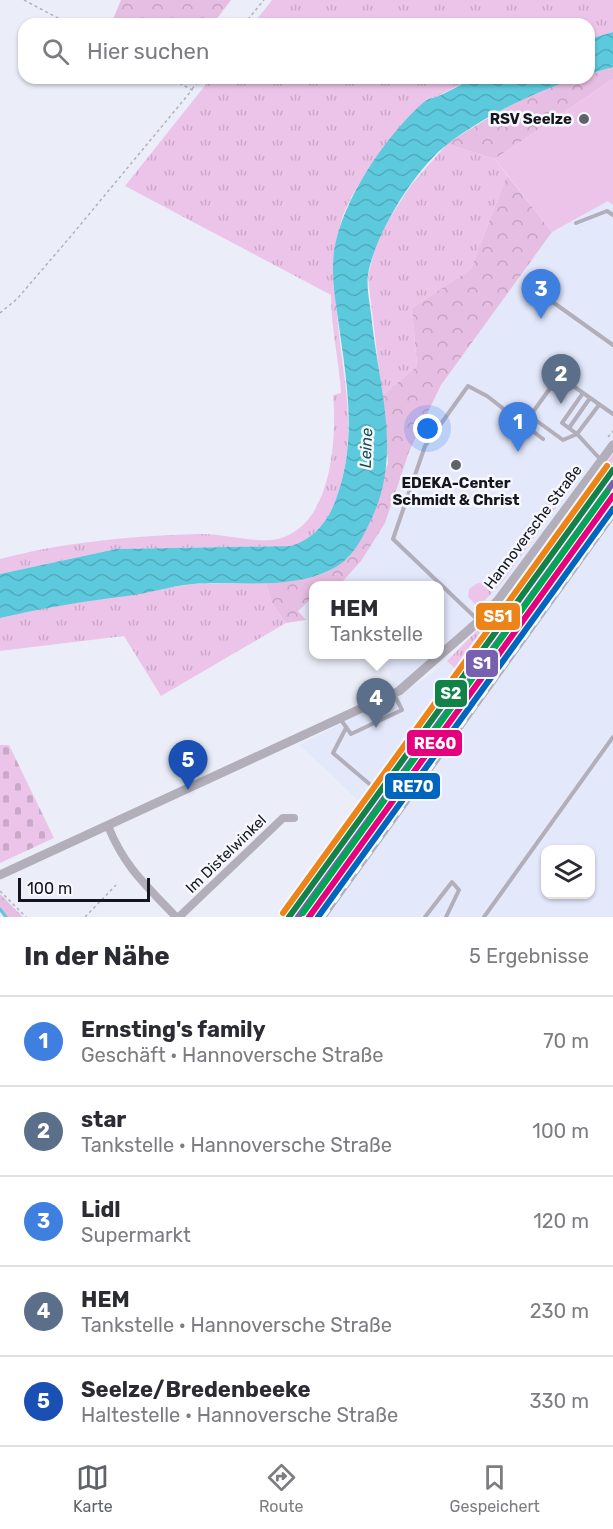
<!DOCTYPE html>
<html lang="de">
<head>
<meta charset="utf-8">
<style>
	:root { --surface:#fff; --page:#f2f2f3; --text:#2b2b33; --muted:#7c7c81; --line:#e1e1e2; --accent:#5f626b }
	body { margin:0; font-family:Rubik,sans-serif; background:var(--page); color:var(--text) }
	.controls { position:absolute; right:18px; bottom:18px; display:grid; overflow:hidden; border-radius:12px; box-shadow:0 2px 4px #0004 }
	.controls button { width:54px; height:54px; display:grid; place-items:center; padding:0; border:0; border-bottom:2px solid var(--line); background:var(--surface); color:var(--text); font:30px sans-serif }
	.scale { position:absolute; left:18px; bottom:15px; width:132px; box-sizing:border-box; padding-left:6px; border:3px solid #14171f; border-top:0; font-size:16px; line-height:21px; white-space:nowrap; color:#14171f; -webkit-text-stroke:4px #f7f8fd; paint-order:stroke }
	.you { position:absolute; left:428px; top:429px; width:21px; height:21px; margin:-15px; border:4px solid #fff; border-radius:50%; background:#1a73e8; box-shadow:0 0 0 9px #1a73e833 }
	.badge { display:grid; place-items:center; width:39px; height:39px; border-radius:50%; background:var(--accent); color:#fff; font-size:20px; font-weight:700 }
	.pin { position:absolute; translate:-50% -50px; filter:drop-shadow(0 2px 3px #0008) }
	.pin::after { content:''; position:absolute; top:32px; width:21px; height:18px; background:inherit; clip-path:polygon(0 0,100% 0,50% 100%) }
	.popup { position:absolute; left:309px; top:581px; width:135px; height:78px; box-sizing:border-box; display:grid; place-content:center; border-radius:12px; background:var(--surface); filter:drop-shadow(0 2px 4px #0005); font-size:20px; white-space:nowrap; color:var(--muted) }
	.popup b { font-size:22px; color:var(--text) }
	.popup::after { content:''; position:absolute; left:50%; top:100%; margin-left:-12px; border:12px solid transparent; border-top-color:var(--surface) }
	.list { margin:0; padding:0; list-style:none }
	h2 { display:flex; justify-content:space-between; align-items:center; height:78px; margin:0; padding:0 24px; font-size:26px }
	h2 small { font-size:20px; font-weight:400; color:var(--muted) }
	.list li { display:grid; grid-template-columns:39px 1fr auto; gap:18px; align-items:center; box-sizing:border-box; height:90px; padding:0 24px; border-top:2px solid var(--line) }
	.list b { display:block; font-size:22px; white-space:nowrap }
	.list p { margin:0; font-size:20px; white-space:nowrap; color:var(--muted) }
	.list em { font-size:20px; font-style:normal; color:var(--muted) }
	.icon { flex:none; width:33px; height:33px; fill:none; stroke:currentColor; stroke-width:2; stroke-linecap:round; stroke-linejoin:round }
	.map { position:relative; flex:none; width:613px; height:917px; overflow:hidden }
	.search { position:absolute; background:var(--surface); box-shadow:0 2px 4px #0004; left:18px; right:18px; top:18px; height:66px; display:flex; align-items:center; gap:15px; box-sizing:border-box; padding:0 21px; border-radius:18px; color:var(--muted); font-size:22px }
	.sheet { height:528px; background:var(--surface) }
	nav { display:flex; justify-content:space-around; align-items:center; box-sizing:border-box; height:84px; border-top:2px solid var(--line); background:var(--surface); font-size:16px; color:var(--muted) }
	nav a { display:grid; justify-items:center; gap:3px }
	nav .on { color:var(--accent) }
	.map>svg:first-child { display:block }
	.built { fill:#e3e8fb; fill-rule:evenodd }
	.grass { fill:url(#grass-tufts) }
	.forest { fill:url(#forest-crowns) }
	.cemetery { fill:url(#cemetery-stones) }
	.pitch { fill:#ecc4e9 }
	.water { fill:url(#water-waves) }
	.lines { fill:none; stroke-linecap:round; stroke-linejoin:round }
	.stream { stroke:#5dc9dc; stroke-width:3 }
	.path { stroke:#b2b0ba; stroke-width:1.5; stroke-dasharray:3 3; stroke-linecap:butt }
	.service { stroke:#b2aeba; stroke-width:4 }
	.minor { stroke:#b2aeba; stroke-width:8 }
	.tertiary { stroke:#b2aeba; stroke-width:9 }
	.rail-casing { stroke:#b0afb8; stroke-width:5 }
	.rail { stroke:#f7f8fd; stroke-width:3; stroke-dasharray:9; stroke-linecap:butt }
	.rail-1-casing { stroke:#f7f8fd; stroke-width:10 }
	.rail-2-casing { stroke:#f7f8fd; stroke-width:10 }
	.rail-3-casing { stroke:#f7f8fd; stroke-width:10 }
	.rail-4-casing { stroke:#f7f8fd; stroke-width:10 }
	.rail-5-casing { stroke:#f7f8fd; stroke-width:10 }
	.rail-6-casing { stroke:#f7f8fd; stroke-width:10 }
	.rail-1 { stroke:#118349; stroke-width:6 }
	.rail-2 { stroke:#7760b0; stroke-width:6 }
	.rail-3 { stroke:#ec8418; stroke-width:6 }
	.rail-4 { stroke:#e5007d; stroke-width:6 }
	.rail-5 { stroke:#0065bd; stroke-width:6 }
	.rail-6 { stroke:#00a651; stroke-width:6 }
	.poi-dot { fill:#5f626b; stroke:#f7f8fd; stroke-width:2 }
	.labels { text-anchor:middle; dominant-baseline:central; stroke-width:5; stroke-linejoin:round; paint-order:stroke }
	.poi-label { font-size:15px; font-weight:bold; fill:#14171f; stroke:#f7f8fd; text-anchor:end }
	.street-label { font-size:15px; fill:#14171f; stroke:#f7f8fd }
	.water-label { font-size:16px; font-style:italic; fill:#104c56; stroke:#f7f8fd }
	.line-badge { stroke:#f7f8fd; stroke-width:2 }
	.badge-label { font-size:16px; text-anchor:middle; font-weight:bold; fill:#fff }
</style>
</head>
<body>
<div class="map">
<svg width="613" height="917" viewBox="0 0 613 917">
	<defs>
		<pattern id="grass-tufts" width="24" height="20" patternUnits="userSpaceOnUse" patternTransform="scale(1.5)"><rect width="24" height="20" fill="#ecc4e9"/><path d="M3 7l-1-3M5 7V3M7 7l1-3M15 17l-1-3M17 17v-4M19 17l1-3" fill="none" stroke="#caa8c7"/></pattern>
		<pattern id="forest-crowns" width="20" height="18" patternUnits="userSpaceOnUse" patternTransform="scale(1.5)"><rect width="20" height="18" fill="#e7bee3"/><path d="M2 6a3 3 0 1 1 6 0M12 15a3 3 0 1 1 6 0" fill="none" stroke="#c5a3c2"/></pattern>
		<pattern id="cemetery-stones" width="16" height="16" patternUnits="userSpaceOnUse" patternTransform="scale(1.5)"><rect width="16" height="16" fill="#ecc4e9"/><path d="M2 7V4a2 2 0 0 1 4 0v3zM10 15v-3a2 2 0 0 1 4 0v3z" fill="#caa8c7"/></pattern>
		<pattern id="water-waves" width="16" height="10" patternUnits="userSpaceOnUse" patternTransform="scale(1.5)"><rect width="16" height="10" fill="#5dc9dc"/><path d="M0 5q4-4 8 0t8 0" fill="none" stroke="#50acbc"/></pattern>
	</defs>
	<rect width="100%" height="100%" fill="#ebeef8"/>
	<path class="built" d="M608,201L613,205V443L498,599L398,695L423,680L447,661L461,673L613,464V917H283L364,806L300,745L396,695L389,668L379,655L439,654V586H347L343,581L361,561L441,385L552,232ZM546,850H590V894H546Z
		M313,597V626L298,611Z"/>
	<path class="grass" d="M272,0H613V32L589,39V24H253Z
		M211,78H473L438,96L426,100C398,133 345,189 339,232C335,253 335,279 336,300C339,367 360,423 339,490C331,517 318,537 291,546L116,549L0,574V559C63,542 133,536 198,534C220,533 253,542 271,540C332,533 337,440 333,395L341,393C339,360 331,328 331,295L125,186Z
		M447,144L495,159L507,175L471,269L412,308L417,366L382,396L368,277L375,247L387,222L411,185Z
		M613,454V462L608,469L460,673L447,661L504,603Z
		M571,468L583,470L502,582L485,600L476,605L468,597L469,589L476,584L493,579Z
		M266,583L272,603L286,623L161,696L124,636L0,651V618L65,603L193,584Z"/>
	<path class="forest" d="M121,0H231L213,24H111Z
		M613,67V79L495,159L447,144C481,122 549,78 589,78V74Z
		M507,175L552,232L441,385L409,452L385,523L361,561L343,581L347,585L313,586V597L298,611L306,620L286,623L272,603L266,583L319,575L349,557L388,463L382,396L417,366L412,308L471,269Z
		M0,894L23,917H4L0,912Z"/>
	<path class="cemetery" d="M0,745H9L54,838L0,863Z"/>
	<path class="pitch" d="M613,79V205L608,201L552,232L495,159Z"/>
	<path class="water" d="M613,32V67L589,74V39Z
		M473,78H576C533,93 486,115 449,143C416,167 374,235 368,275C366,290 371,308 372,323C380,392 403,458 369,524C360,543 350,561 330,570C291,590 235,581 193,584C171,586 149,593 127,596C84,601 43,608 0,618V574L116,549L291,546C318,537 331,517 339,490C357,434 346,377 338,319C335,297 331,274 334,252C341,201 386,135 424,102C428,98 435,98 441,95C452,90 462,84 473,78Z"/>
	<g class="lines">
		<path class="stream" d="M0,909L6,917"/>
		<path class="path" d="M24,0L69,24
			M244,24L264,0
			M192,89L201,78
			M0,313L17,299L71,236L192,90L170,78
			M608,437L613,431
			M0,891L26,917
			M85,917L116,885"/>
		<path class="service" d="M576,223L607,211L613,215
			M526,283L613,345
			M583,393L562,423L577,434L601,460
			M599,405L577,434L563,440L530,416L559,376L613,414
			M569,428L590,398
			M479,621L393,539L425,446L468,386L487,396L543,439
			M341,720L351,734L402,710L394,694
			M346,728L333,753L373,787
			M425,917L452,882L459,890L446,917
			M484,917L613,737"/>
		<path class="minor" d="M108,826C125,868 146,885 176,917
			M179,917L283,818H294"/>
		<path class="tertiary" d="M0,875L399,691L479,621L499,599L613,445"/>
		<g class="rail-casing">
			<path id="rail" d="M324,917L613,516"/>
		</g>
		<use href="#rail" class="rail"/>
		<g class="rail-1-casing">
			<path id="rail-1" d="M289,917L613,470"/>
		</g>
		<g class="rail-2-casing">
			<path id="rail-2" d="M298,917L613,483"/>
		</g>
		<g class="rail-3-casing">
			<path id="rail-3" d="M283,913L607,466"/>
		</g>
		<g class="rail-4-casing">
			<path id="rail-4" d="M309,917L613,496"/>
		</g>
		<g class="rail-5-casing">
			<path id="rail-5" d="M318,917L613,509"/>
		</g>
		<g class="rail-6-casing">
			<path id="rail-6" d="M303,913L607,492"/>
		</g>
		<use href="#rail-1" class="rail-1"/>
		<use href="#rail-2" class="rail-2"/>
		<use href="#rail-3" class="rail-3"/>
		<use href="#rail-4" class="rail-4"/>
		<use href="#rail-5" class="rail-5"/>
		<use href="#rail-6" class="rail-6"/>
	</g>
	<g class="poi-dot">
		<circle cx="584" cy="119" r="6"/>
		<circle cx="456" cy="465" r="6"/>
	</g>
	<g class="labels">
		<g class="poi-label">
			<text x="572" y="119">RSV Seelze</text>
			<text x="456" y="483" text-anchor="middle">EDEKA-Center<tspan x="456" dy="17">Schmidt &amp; Christ</tspan></text>
		</g>
		<g class="street-label">
			<text transform="translate(533 527) rotate(-53)">Hannoversche Straße</text>
			<text transform="translate(226 854) rotate(-44)">Im Distelwinkel</text>
		</g>
		<g class="water-label">
			<text transform="translate(366 448) rotate(-88)">Leine</text>
		</g>
	</g>
	<g class="line-badge">
		<rect x="475" y="602" width="46" height="29" rx="6" fill="#ec8418"/>
		<rect x="465" y="649" width="34" height="29" rx="6" fill="#7760b0"/>
		<rect x="434" y="679" width="34" height="29" rx="6" fill="#118349"/>
		<rect x="406" y="729" width="57" height="28" rx="6" fill="#e5007d"/>
		<rect x="384" y="772" width="57" height="28" rx="6" fill="#0065bd"/>
	</g>
	<g class="badge-label">
		<text x="498" y="622">S51</text>
		<text x="482" y="669">S1</text>
		<text x="451" y="699">S2</text>
		<text x="435" y="749">RE60</text>
		<text x="413" y="792">RE70</text>
	</g>
</svg>
<div class="controls">
<button><svg class="icon" aria-label="layers" viewBox="0 0 24 24"><path d="M12 4l9 5-9 5-9-5zM3 14l9 5 9-5"/></svg></button>
</div>
<div class="scale">100 m</div>
<div class="you"></div>
<div class="pin badge" style="left:518px;top:452px;background:#3f7fe0">1</div>
<div class="pin badge" style="left:561px;top:404px;background:#5c6f8a">2</div>
<div class="pin badge" style="left:541px;top:319px;background:#3f7fe0">3</div>
<div class="pin badge" style="left:376px;top:728px;background:#5c6f8a">4</div>
<div class="popup"><b>HEM</b>Tankstelle</div>
<div class="pin badge" style="left:188px;top:790px;background:#1a4fb4">5</div>
<div class="search"><svg class="icon" aria-label="search" viewBox="0 0 24 24"><circle cx="10" cy="10" r="6"/><path d="M15 15l6 6"/></svg>Hier suchen</div>
</div>
<section class="sheet">
<h2>In der Nähe<small>5 Ergebnisse</small></h2>
<ul class="list">
<li><span class="badge" style="background:#3f7fe0">1</span><div><b>Ernsting's family</b><p>Geschäft · Hannoversche Straße</p></div><em>70 m</em></li>
<li><span class="badge" style="background:#5c6f8a">2</span><div><b>star</b><p>Tankstelle · Hannoversche Straße</p></div><em>100 m</em></li>
<li><span class="badge" style="background:#3f7fe0">3</span><div><b>Lidl</b><p>Supermarkt</p></div><em>120 m</em></li>
<li><span class="badge" style="background:#5c6f8a">4</span><div><b>HEM</b><p>Tankstelle · Hannoversche Straße</p></div><em>230 m</em></li>
<li><span class="badge" style="background:#1a4fb4">5</span><div><b>Seelze/Bredenbeeke</b><p>Haltestelle · Hannoversche Straße</p></div><em>330 m</em></li>
</ul>
</section>
<nav>
<a class="on"><svg class="icon" aria-label="map" viewBox="0 0 24 24"><path d="M3 6l6-2 6 2 6-2v14l-6 2-6-2-6 2zM9 4v14M15 6v14"/></svg>Karte</a>
<a><svg class="icon" aria-label="directions" viewBox="0 0 24 24"><path d="M12 3l9 9-9 9-9-9zM9 14v-3h6M13 9l2 2-2 2"/></svg>Route</a>
<a><svg class="icon" aria-label="saved" viewBox="0 0 24 24"><path d="M7 4h10v16l-5-4-5 4z"/></svg>Gespeichert</a>
</nav>
</body>
</html>
